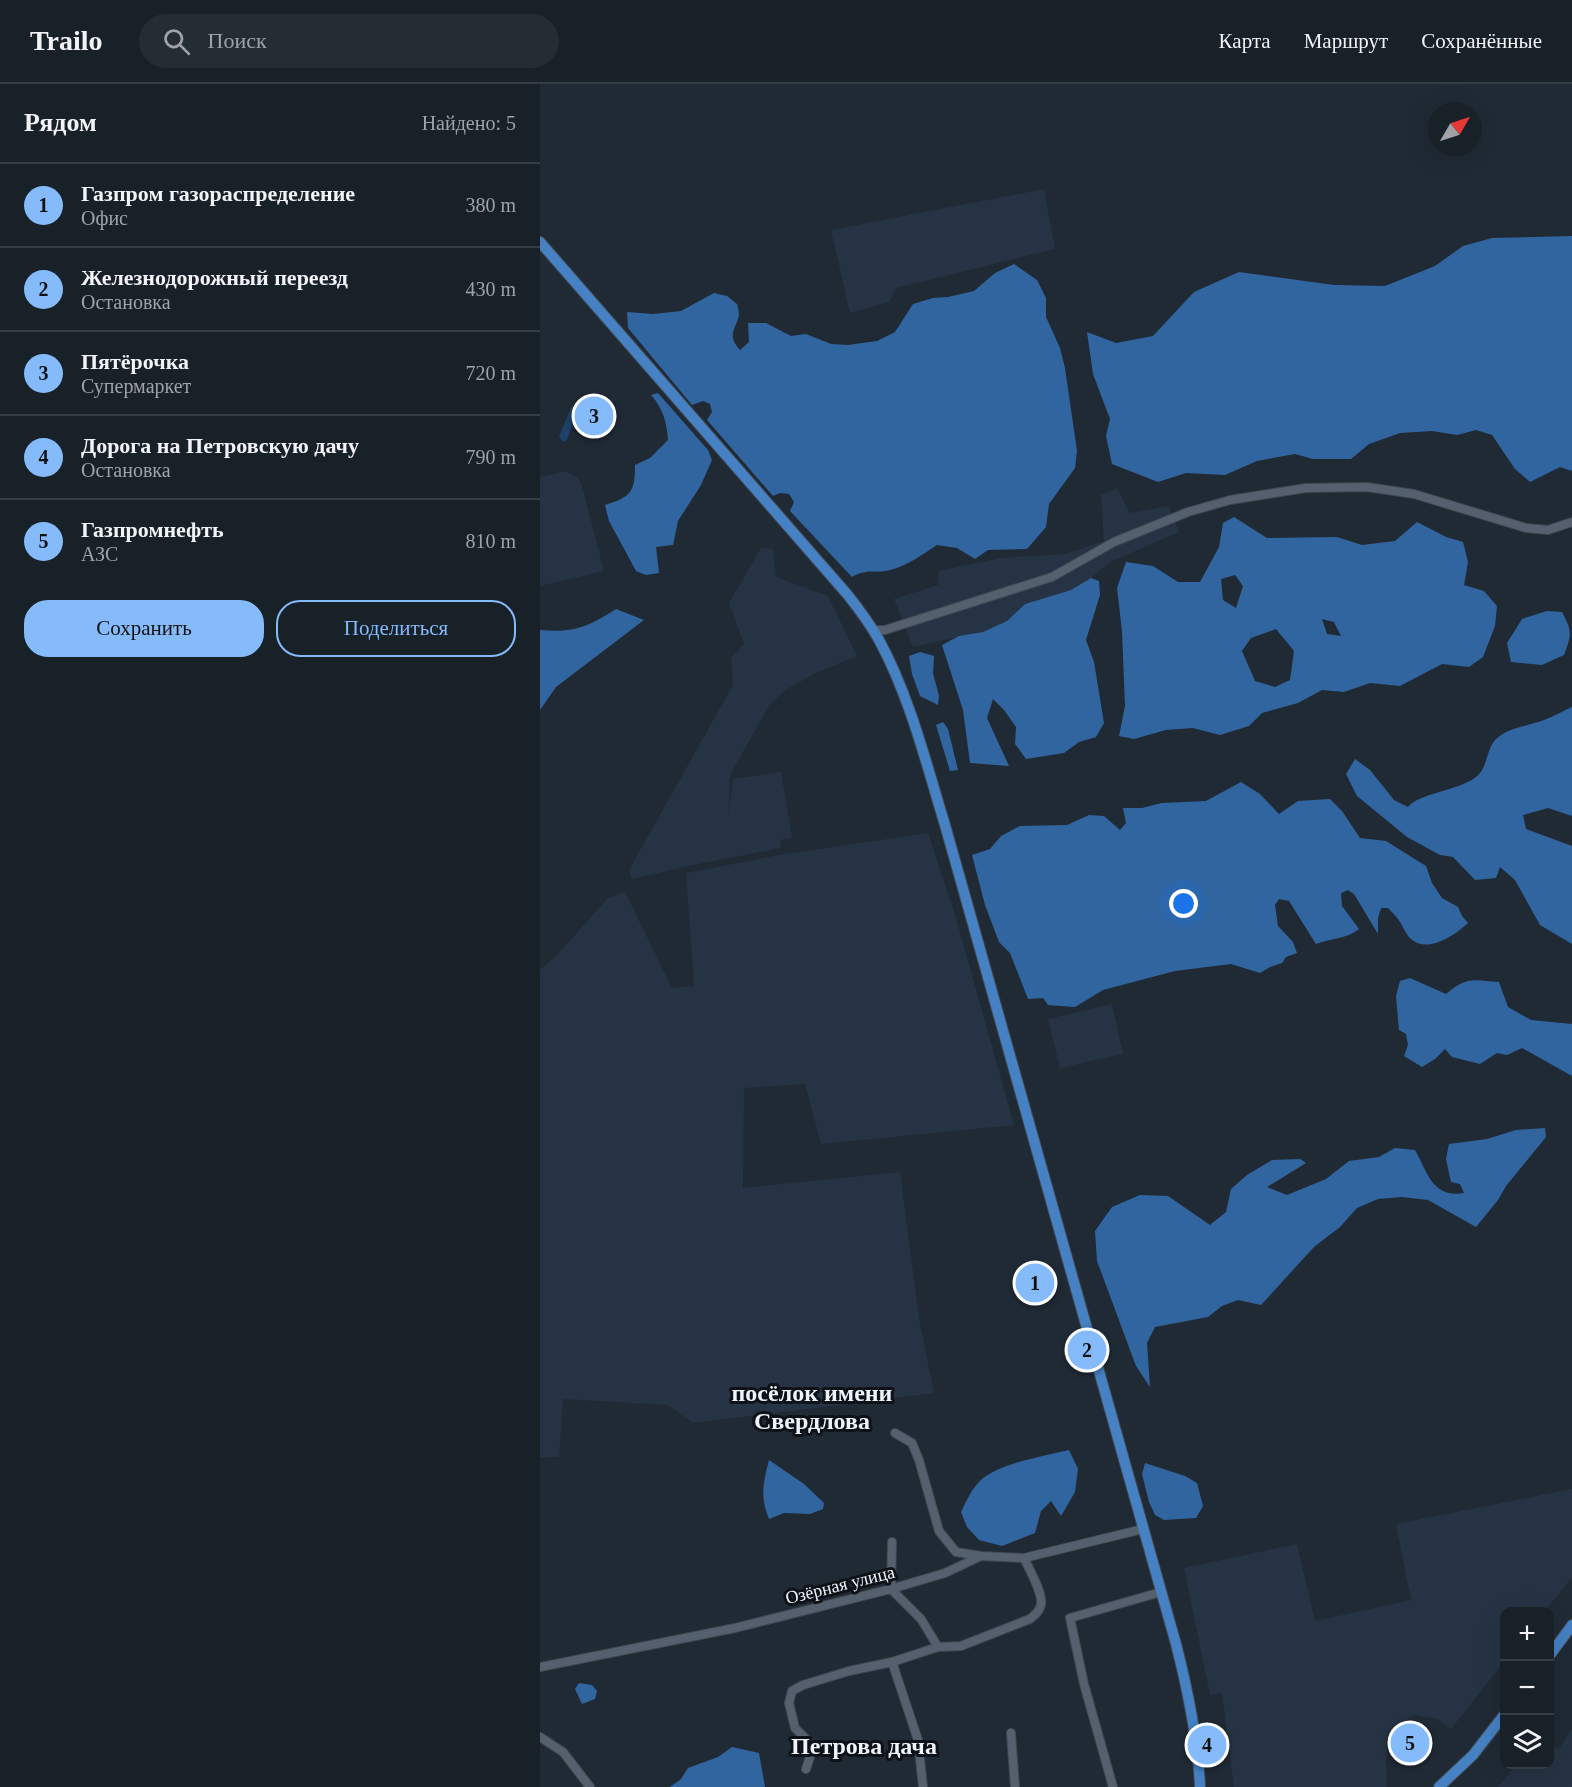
<!DOCTYPE html>
<html lang="ru">
<head>
<meta charset="utf-8">
<style>
	:root { --surface:#182028; --page:#252d34; --text:#f1f3f6; --muted:#9fa3a8; --line:#363e45; --accent:#85bbfb }
	body { margin:0; font-family:Georgia,serif; background:var(--page); color:var(--text) }
	.controls { position:absolute; right:18px; bottom:18px; display:grid; overflow:hidden; border-radius:12px; box-shadow:0 6px 24px #0002 }
	.controls button { width:54px; height:54px; display:grid; place-items:center; padding:0; border:0; border-bottom:2px solid var(--line); background:var(--surface); color:var(--text); font:30px sans-serif }
	.compass { position:absolute; left:888px; top:18px; width:54px; height:54px; border-radius:50%; background:var(--surface); box-shadow:0 6px 24px #0002; rotate:51deg }
	.you { position:absolute; left:644px; top:820px; width:21px; height:21px; margin:-15px; border:4px solid #fff; border-radius:50%; background:#1a73e8; box-shadow:0 0 0 9px #1a73e833 }
	.badge { display:grid; place-items:center; width:39px; height:39px; border-radius:50%; background:var(--accent); color:#111; font-size:20px; font-weight:700 }
	.pin { position:absolute; translate:-50% -50%; border:3px solid #fff; box-shadow:0 2px 6px #0006 }
	.list { margin:0; padding:0; list-style:none }
	h2 { display:flex; justify-content:space-between; align-items:center; height:78px; margin:0; padding:0 24px; font-size:26px }
	h2 small { font-size:20px; font-weight:400; color:var(--muted) }
	.list li { display:grid; grid-template-columns:39px 1fr auto; gap:18px; align-items:center; box-sizing:border-box; height:84px; padding:0 24px; border-top:2px solid var(--line) }
	.list b { display:block; font-size:22px; white-space:nowrap }
	.list p { margin:0; font-size:20px; white-space:nowrap; color:var(--muted) }
	.list em { font-size:20px; font-style:normal; color:var(--muted) }
	.actions { display:flex; gap:12px; padding:18px 24px }
	.actions a { flex:1; padding:14px 0; border:2px solid var(--accent); border-radius:24px; text-align:center; font-size:21px; color:var(--accent) }
	.actions .main { background:var(--accent); color:#111 }
	.icon { flex:none; width:33px; height:33px; fill:none; stroke:currentColor; stroke-width:2; stroke-linecap:round; stroke-linejoin:round }
	.map { position:relative; flex:none; width:1032px; height:1703px; overflow:hidden }
	header { display:flex; align-items:center; gap:36px; box-sizing:border-box; height:84px; padding:0 30px; background:var(--surface); border-bottom:2px solid var(--line) }
	header strong { font-size:28px }
	nav { display:flex; gap:33px; margin-inline-start:auto; font-size:21px }
	.search { width:420px; height:54px; background:var(--page); display:flex; align-items:center; gap:15px; box-sizing:border-box; padding:0 21px; border-radius:33px; color:var(--muted); font-size:22px }
	main { display:flex }
	aside { flex:1; background:var(--surface) }
	.map>svg:first-child { display:block }
	.built { fill:#263344 }
	.green { fill:#1d4169 }
	.water { fill:#3165a0; fill-rule:evenodd }
	.lines { fill:none; stroke-linecap:round; stroke-linejoin:round }
	.minor-casing { stroke:#404852; stroke-width:10 }
	.major-casing { stroke:#404852; stroke-width:12 }
	.minor { stroke:#55606e; stroke-width:8 }
	.major { stroke:#4581c3; stroke-width:10 }
	.labels { text-anchor:middle; dominant-baseline:central; stroke-width:6; stroke-linejoin:round; paint-order:stroke }
	.street-label { font-size:18px; fill:#eef4fc; stroke:#0e1217 }
	.district-label { font-size:24px; font-weight:bold; fill:#eef4fc; stroke:#0e1217 }
</style>
</head>
<body>
<header>
<strong>Trailo</strong>
<div class="search"><svg class="icon" aria-label="search" viewBox="0 0 24 24"><circle cx="10" cy="10" r="6"/><path d="M15 15l6 6"/></svg>Поиск</div>
<nav><a>Карта</a><a>Маршрут</a><a>Сохранённые</a></nav>
</header>
<main>
<aside>
<h2>Рядом<small>Найдено: 5</small></h2>
<ul class="list">
<li><span class="badge">1</span><div><b>Газпром газораспределение</b><p>Офис</p></div><em>380 m</em></li>
<li><span class="badge">2</span><div><b>Железнодорожный переезд</b><p>Остановка</p></div><em>430 m</em></li>
<li><span class="badge">3</span><div><b>Пятёрочка</b><p>Супермаркет</p></div><em>720 m</em></li>
<li><span class="badge">4</span><div><b>Дорога на Петровскую дачу</b><p>Остановка</p></div><em>790 m</em></li>
<li><span class="badge">5</span><div><b>Газпромнефть</b><p>АЗС</p></div><em>810 m</em></li>
</ul>
<div class="actions"><a class="main">Сохранить</a><a>Поделиться</a></div>
</aside>
<div class="map">
<svg width="1032" height="1703" viewBox="0 0 1032 1703">
	<rect width="100%" height="100%" fill="#202a35"/>
	<path class="built" d="M504,105L515,165L356,204L349,218L310,229L291,146Z
		M26,387L38,394L42,402L64,487L0,502V393Z
		M577,404L590,429L629,422L639,448L570,478L551,494L531,506L485,520L467,537L443,548L373,563L354,515L398,501L399,487L461,474L525,470L564,457L561,411Z
		M221,464L233,465L236,493L288,512L317,572L276,589L247,605L230,620L190,691L188,734L193,695L241,688L252,754L240,756L241,764L153,781L92,795L89,786L193,601L191,574L204,560L189,519Z
		M388,749L416,834L474,1041L281,1060L265,1000L204,1004L203,1104L360,1088L379,1234L394,1309L153,1339L128,1321L23,1315L19,1373H0V886L18,870L68,814L85,808L132,904L154,902L146,789L239,771Z
		M572,920L583,970L520,984L508,935Z
		M1032,1405V1493L1005,1527L964,1528V1578L911,1645L898,1635L874,1631L848,1649L846,1681L847,1703H694L682,1609L670,1611L644,1484L757,1460L775,1537L871,1516L856,1440Z
		M1032,1645V1703H958L977,1681L1010,1680V1660L1019,1665Z"/>
	<path class="green" d="M31,323L38,325L27,356L23,358L19,353Z"/>
	<path class="water" d="M1032,152V387L1020,383L990,398L975,385L952,351L936,346L917,351L892,347L860,349L829,360L811,375H773L755,370L717,377L685,391L646,389L618,398L572,380L566,352L570,335L553,290L547,248L576,259L613,252L654,208L699,188L794,201L845,202L895,182L923,162L952,154Z
		M474,180L497,196L506,214V233L520,264L525,284L537,367L535,384L509,420L506,443L487,465L448,466L435,475L417,464L397,461C383,470 367,482 350,486C334,490 328,484 312,493L250,427L254,418L249,410L240,409L233,412L167,336L172,328L170,320L163,317L152,321L88,244L87,228L113,230L141,227L174,209L187,212L197,220C198,224 199,228 199,231C196,246 186,250 200,266L209,258L208,239H226L251,252L266,250L291,260L308,261L337,257L355,248L373,220L393,214L408,213L434,207L455,189Z
		M118,309L168,366L172,376L161,401L138,437L133,461L116,463L119,489L106,491L96,487L69,437L65,421C91,413 95,408 95,381L110,374L128,356C127,339 123,324 111,311Z
		M694,433L727,454L797,453L822,461L855,457L877,438L906,453L923,458L928,478L924,501L944,507L957,522L955,542L943,573L929,583L902,580L860,602L830,599L804,608L782,606L758,619L722,629L709,642L680,651L653,644L626,646L594,655L579,652L585,622L582,547L577,504L586,478L613,482L638,498H660L679,463L683,439ZM695,491L703,502L696,524L683,516L681,495ZM782,535L794,538L801,552L787,550ZM736,545L754,567L750,596L735,603L715,597L702,567L711,554Z
		M551,494L559,497L560,511L546,556L554,578L564,639L556,653L539,658L524,669L486,675L475,660L476,643L464,626L453,615L447,634L469,682L430,679L423,626L402,561L419,552L443,548L467,537L485,520L531,506Z
		M76,525L104,536L16,603L0,626V546C34,549 48,543 76,525Z
		M1007,527L1022,528C1032,547 1032,550 1024,571L1002,581L971,578L967,559L982,535Z
		M380,568L394,572L393,589L399,612L398,621L380,612L372,590L369,572Z
		M1032,623V732L1008,724L983,731L986,745L1032,762V860L1000,841L975,796L960,783L956,794L935,796L913,773L900,771L867,753L817,712L806,690L815,675L830,686L854,716L868,723C879,709 918,707 936,693C948,684 946,666 955,656C967,644 983,643 998,638C1009,635 1021,628 1032,623Z
		M403,638L408,645L418,686L410,687L396,641Z
		M701,698L720,710L739,730L758,717L790,715L802,727L820,754L846,757L886,782L892,799L902,814L918,823L922,832L928,839C915,851 888,870 871,855C865,850 863,841 858,835C855,831 851,827 848,824H841L838,834V850L814,810L808,806L801,809L802,822L819,845C807,855 792,854 776,860L749,817L739,815L735,821L738,842L753,858L757,869L746,873L742,879L730,883L720,889L691,880L635,887L563,906L535,923L508,921L503,914L488,915L470,869L459,858L445,821L432,771L450,765L461,752L480,742L527,741L549,731L564,732L580,746L586,739L583,724H602L622,719L666,717Z
		M870,894L906,910C927,892 933,896 959,898L968,923L991,936L1032,940V992L982,964L967,971L957,969L940,980L912,973L905,965L895,975L882,983L864,972L868,961L866,950L859,946L856,912L860,897Z
		M1005,1044L1006,1053L966,1102L958,1116L936,1143L888,1116L862,1113L838,1115L817,1124L800,1143L774,1163L721,1221L698,1216L682,1222L668,1233L615,1243L607,1259L610,1303L596,1282L557,1177L555,1147L572,1123L600,1111L628,1112L670,1141L686,1128L691,1105L707,1091L732,1076L760,1075L766,1079L727,1103L747,1111L786,1095L809,1077L839,1073L855,1064L875,1066C888,1089 892,1114 924,1109L920,1100L911,1098L906,1075L909,1060L947,1055L976,1046Z
		M529,1366L538,1385L535,1408L521,1432L511,1417L501,1427L495,1449L462,1462L439,1456L427,1443L421,1428C426,1418 430,1408 438,1399C455,1380 504,1372 529,1366Z
		M229,1376L264,1400L284,1419L283,1425L270,1430L244,1429L229,1435C220,1413 223,1399 229,1376Z
		M605,1379L645,1392L657,1399L663,1422L656,1434L624,1436L615,1431L609,1418L602,1390Z
		M39,1599L52,1601L57,1607L55,1615L42,1620L35,1605Z
		M192,1663L219,1669L225,1703H130L141,1695L148,1684L178,1673Z"/>
	<g class="lines">
		<g class="minor-casing">
			<path id="minor" d="M333,546H345L512,493L574,458L648,428L690,416L766,404L827,403L874,410L986,444L1008,446L1032,438
				M355,1349L372,1359L379,1376L399,1447L416,1468L441,1472
				M352,1458L351,1505L381,1535L398,1563
				M352,1578L378,1656L383,1703
				M0,1583L195,1544L351,1505L405,1489L441,1472L484,1474L603,1445
				M471,1649L475,1703
				M0,1653L23,1668L50,1703
				M266,1685L270,1673L268,1657L255,1644L249,1619L252,1607L263,1601L309,1587L352,1578L398,1563L421,1562L490,1535C495,1531 500,1527 501,1520C503,1509 489,1485 484,1474
				M573,1703L544,1600L530,1534L621,1508"/>
		</g>
		<g class="major-casing">
			<path id="major" d="M0,158L307,510C319,525 330,540 339,556C370,613 386,679 405,741L636,1560C648,1607 658,1654 660,1703
				M1010,1571L1032,1541
				M899,1703L933,1671L964,1631"/>
		</g>
		<use href="#minor" class="minor"/>
		<use href="#major" class="major"/>
	</g>
	<g class="labels">
		<g class="street-label">
			<text transform="translate(300 1501) rotate(-14)">Озёрная улица</text>
		</g>
		<g class="district-label">
			<text x="272" y="1309">посёлок имени<tspan x="272" dy="28">Свердлова</tspan></text>
			<text x="324" y="1662">Петрова дача</text>
		</g>
	</g>
</svg>
<div class="controls">
<button>+</button>
<button>−</button>
<button><svg class="icon" aria-label="layers" viewBox="0 0 24 24"><path d="M12 4l9 5-9 5-9-5zM3 14l9 5 9-5"/></svg></button>
</div>
<svg class="compass" viewBox="-18 -18 36 36"><path d="M0-13l5 13h-10z" fill="#e53935"/><path d="M0 13l5-13h-10z" fill="#9fa3a8"/></svg>
<div class="you"></div>
<div class="pin badge" style="left:495px;top:1199px">1</div>
<div class="pin badge" style="left:547px;top:1266px">2</div>
<div class="pin badge" style="left:54px;top:332px">3</div>
<div class="pin badge" style="left:667px;top:1661px">4</div>
<div class="pin badge" style="left:870px;top:1659px">5</div>
</div>
</main>
</body>
</html>
